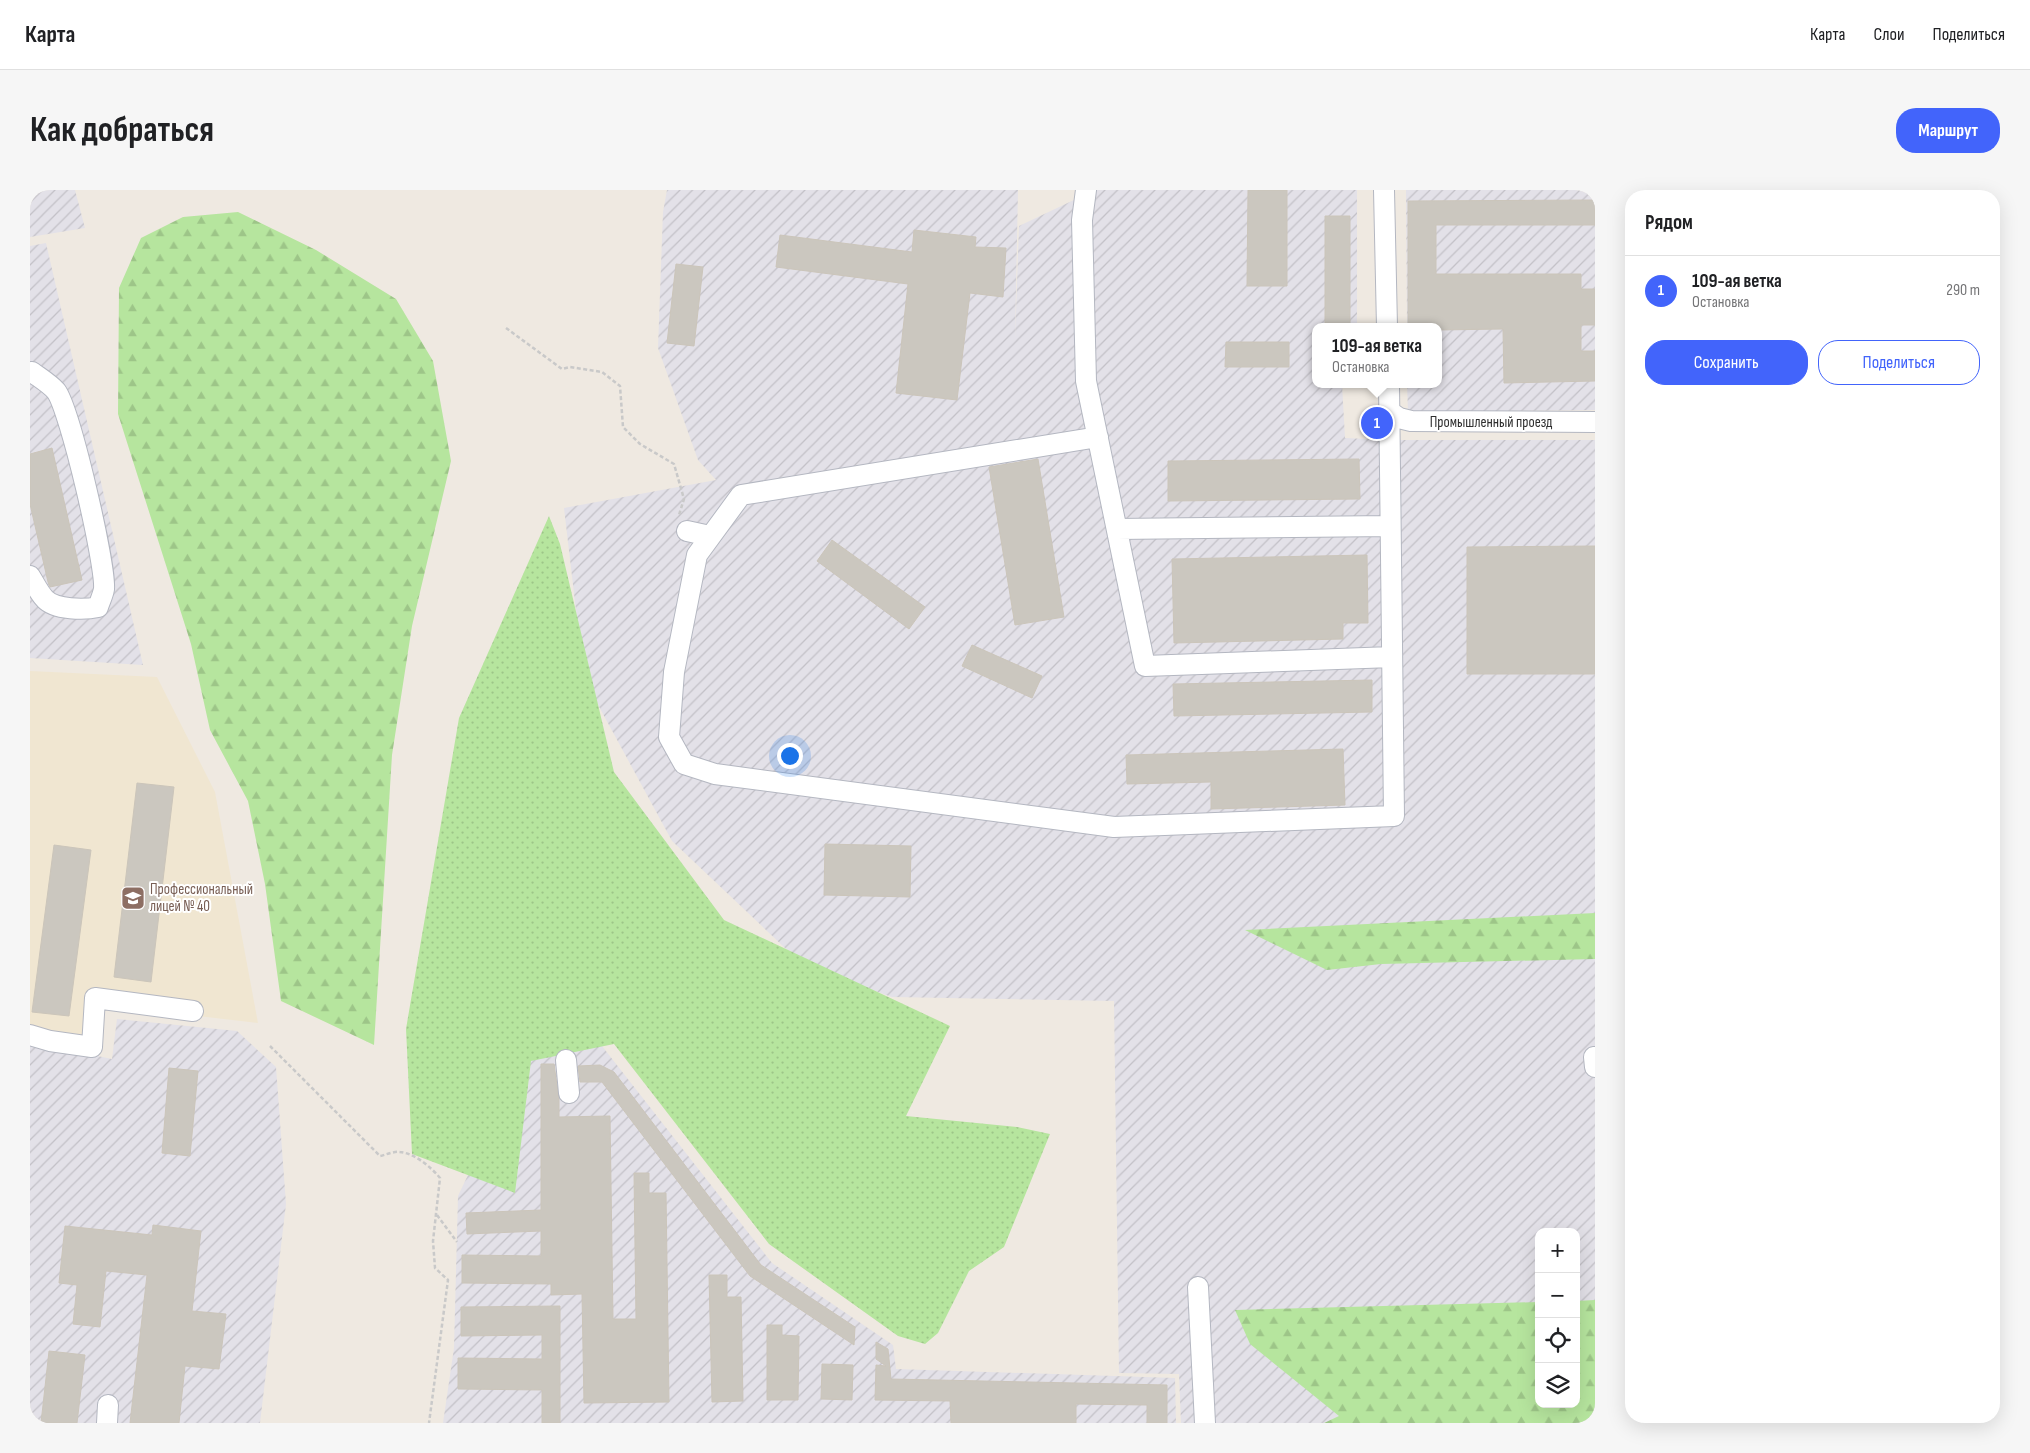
<!DOCTYPE html>
<html lang="ru">
<head>
<meta charset="utf-8">
<style>
	:root { --surface:#fff; --page:#f6f6f6; --text:#202124; --muted:#757577; --line:#e0e0e0; --accent:#4264fb }
	body { margin:0; font-family:"Sofia Sans Condensed",sans-serif; background:var(--page); color:var(--text) }
	.controls { position:absolute; right:15px; bottom:15px; display:grid; overflow:hidden; border-radius:10px; box-shadow:0 5px 20px #0002 }
	.controls button { width:45px; height:45px; display:grid; place-items:center; padding:0; border:0; border-bottom:1px solid var(--line); background:var(--surface); color:var(--text); font:25px sans-serif }
	.you { position:absolute; left:759px; top:565px; width:18px; height:18px; margin:-12px; border:4px solid #fff; border-radius:50%; background:#1a73e8; box-shadow:0 0 0 8px #1a73e833 }
	.badge { display:grid; place-items:center; width:32px; height:32px; border-radius:50%; background:var(--accent); color:#fff; font-size:16px; font-weight:700 }
	.pin { position:absolute; translate:-50% -50%; border:2px solid #fff; box-shadow:0 1px 5px #0006 }
	.popup { position:absolute; left:1282px; top:133px; width:130px; height:65px; box-sizing:border-box; display:grid; place-content:center; border-radius:10px; background:var(--surface); filter:drop-shadow(0 1px 4px #0005); font-size:16px; white-space:nowrap; color:var(--muted) }
	.popup b { font-size:19px; color:var(--text) }
	.popup::after { content:''; position:absolute; left:50%; top:100%; margin-left:-10px; border:10px solid transparent; border-top-color:var(--surface) }
	.list { margin:0; padding:0; list-style:none }
	h2 { display:flex; justify-content:space-between; align-items:center; height:65px; margin:0; padding:0 20px; font-size:21px }
	h2 small { font-size:16px; font-weight:400; color:var(--muted) }
	.list li { display:grid; grid-template-columns:32px 1fr auto; gap:15px; align-items:center; box-sizing:border-box; height:70px; padding:0 20px; border-top:1px solid var(--line) }
	.list b { display:block; font-size:19px; white-space:nowrap }
	.list p { margin:0; font-size:16px; white-space:nowrap; color:var(--muted) }
	.list em { font-size:16px; font-style:normal; color:var(--muted) }
	.actions { display:flex; gap:10px; padding:15px 20px }
	.actions a { flex:1; padding:11px 0; border:1px solid var(--accent); border-radius:20px; text-align:center; font-size:18px; color:var(--accent) }
	.actions .main { background:var(--accent); color:#fff }
	.icon { flex:none; width:28px; height:28px; fill:none; stroke:currentColor; stroke-width:2; stroke-linecap:round; stroke-linejoin:round }
	.map { position:relative; flex:none; width:1565px; height:1233px; overflow:hidden; border-radius:20px }
	header { display:flex; align-items:center; gap:30px; box-sizing:border-box; height:70px; padding:0 25px; background:var(--surface); border-bottom:1px solid var(--line) }
	header strong { font-size:24px }
	nav { display:flex; gap:28px; margin-inline-start:auto; font-size:18px }
	.intro { display:flex; align-items:center; justify-content:space-between; box-sizing:border-box; height:120px; padding:0 30px }
	h1 { margin:0; font-size:35px }
	.button { padding:12px 22px; border-radius:20px; background:var(--accent); color:#fff; font-size:18px; font-weight:700 }
	main { display:flex; gap:30px; padding:0 30px }
	aside { flex:1; background:var(--surface); border-radius:20px; box-shadow:0 5px 20px #0002 }
	.map>svg:first-child { display:block }
	.industrial { fill:url(#industrial-furrows); fill-rule:evenodd }
	.education { fill:#f0e6d1 }
	.grass { fill:url(#grass-dots) }
	.forest { fill:url(#forest-firs) }
	.building { fill:#cbc7bf; stroke:#cbc5ba }
	.lines { fill:none; stroke-linecap:round; stroke-linejoin:round }
	.minor-casing { stroke:#b4b7c1; stroke-width:22 }
	.path { stroke:#c9c9c9; stroke-width:2.5; stroke-dasharray:4 2.5; stroke-linecap:butt }
	.minor { stroke:#fff; stroke-width:20 }
	.labels { text-anchor:middle; dominant-baseline:central; stroke-width:4; stroke-linejoin:round; paint-order:stroke }
	.street-label { font-size:15px; fill:#2e2e2e; stroke:#fff }
	.education-label { font-size:15px; fill:#785e54; stroke:#fff; text-anchor:start }
</style>
</head>
<body>
<header>
<strong>Карта</strong>
<nav><a>Карта</a><a>Слои</a><a>Поделиться</a></nav>
</header>
<div class="intro"><h1>Как добраться</h1><a class="button">Маршрут</a></div>
<main>
<div class="map">
<svg width="1565" height="1233" viewBox="0 0 1565 1233">
	<defs>
		<pattern id="industrial-furrows" width="10" height="10" patternUnits="userSpaceOnUse" patternTransform="scale(1.25)"><rect width="10" height="10" fill="#e3e1e8"/><path d="M-1 1l2-2M0 10L10 0M9 11l2-2" fill="none" stroke="#c3c1c7"/></pattern>
		<pattern id="grass-dots" width="8" height="8" patternUnits="userSpaceOnUse" patternTransform="scale(1.25)"><rect width="8" height="8" fill="#b6e59e"/><path d="M2 2h.1M6 6h.1" fill="none" stroke="#9dc588" stroke-width="1.8" stroke-linecap="round"/></pattern>
		<pattern id="forest-firs" width="22" height="20" patternUnits="userSpaceOnUse" patternTransform="scale(1.25)"><rect width="22" height="20" fill="#b6e59e"/><path d="M5 1l3.5 6h-7zM16 11l3.5 6h-7z" fill="#9dc588"/></pattern>
	</defs>
	<rect width="100%" height="100%" fill="#efe9e1"/>
	<path class="industrial" d="M0,0H45L55,38L0,47Z
		M637,0H988L985,149L989,36L1065,0H1327V137H1286V194H1312L1315,248L1358,250H1565V1233H1151L1149,1184L1089,1183L1084,811L862,807L774,776L642,651L554,489L534,318L686,290L668,270L628,158L633,22ZM1509,1042H1546V1214H1509Z
		M1376,0H1565V220L1378,222L1377,194H1408V137H1377Z
		M16,53L113,475L0,468V56Z
		M87,829L207,841L246,877L256,1014L230,1233H0V852L82,869Z
		M499,856H572L742,1073L863,1155L866,1179L1145,1188L1146,1233H413L424,1158L428,1006Z"/>
	<path class="education" d="M0,481L127,487L185,602L228,833L64,814L54,848L0,838Z"/>
	<path class="grass" d="M519,326L530,354L584,582L694,730L920,836L876,926L987,937L1020,944L974,1057L939,1081L908,1143L895,1154L868,1146L739,1054L584,854L501,871L485,1003L382,964L376,839L429,528Z"/>
	<path class="forest" d="M208,22L286,60L366,109L403,171L421,271L382,436L362,565L344,855L251,811L235,694L218,611L180,540L161,454L88,224L89,98L111,48L153,27Z
		M1565,723V769L1351,774L1297,780L1215,740Z
		M1565,1110V1233H1294L1309,1226L1220,1154L1205,1120L1509,1112V1214H1546V1111Z"/>
	<path class="building" d="M1218,0H1257V96H1217Z
		M1565,10V35H1406V84H1551V99H1565V135H1551V161H1565V191L1474,193L1473,139L1408,140V137H1378V11Z
		M1295,26H1320V137H1295Z
		M884,40L946,47L945,57L976,58L973,107L940,103L927,210L866,203L878,94L746,77L750,45L882,62Z
		M646,74L673,77L664,156L637,153Z
		M1196,152H1259V177H1195Z
		M22,258L52,390L20,397L18,392L0,314V264Z
		M1008,269L1034,427L985,435L959,277Z
		M1329,269L1330,309L1138,311V271Z
		M802,350L895,417L879,439L787,371Z
		M1565,356V484H1437V357Z
		M1337,365L1338,433H1313V449L1144,453L1142,369Z
		M942,455L1012,486L1002,508L932,476Z
		M1342,490V522L1144,526L1143,494Z
		M1313,559L1315,615L1181,619V592L1097,594L1096,565Z
		M107,593L144,597L121,792L84,787Z
		M795,654L881,656L880,707L794,705Z
		M24,655L61,660L39,826L2,822Z
		M511,874H524L529,909V927L580,926L583,1129H606L604,983H619V1003H636L639,1212L554,1213L552,1104L521,1105V1094L432,1093V1065L511,1066V1041L437,1044L436,1023L511,1020Z
		M570,875L584,882L731,1075L825,1137L824,1155L720,1086L572,892H550L548,876Z
		M139,878L168,881L160,966L132,963Z
		M123,1035L171,1041L162,1121L196,1124L189,1179L155,1176L149,1233H100L117,1085L76,1081L70,1137L43,1134L47,1095L29,1093L35,1036L122,1045Z
		M679,1085H697V1107H711L713,1211L682,1212Z
		M530,1116V1233H512V1200L428,1199V1168L512,1169V1145L431,1146V1117Z
		M737,1135H752V1145L769,1146L768,1210H737Z
		M846,1152L858,1159L861,1189L1137,1195V1233H1117V1215L1046,1214V1233H921L920,1211L845,1210L846,1175L856,1176L846,1169Z
		M19,1161L55,1165L47,1233H11Z
		M792,1174L823,1175L822,1210L791,1209Z"/>
	<g class="lines">
		<g class="minor-casing">
			<path id="minor" d="M1056,0L1052,30L1056,191L1115,476L1362,467
				M1354,0L1357,137
				M1359,221L1369,228L1381,231L1565,232
				M1068,247L711,305L667,365L644,482L639,547L654,574L685,584L1084,637L1364,626L1359,194
				M1087,339L1360,336
				M657,341L680,346
				M0,386C5,394 9,403 15,409C25,420 55,420 68,417C70,411 73,405 74,399C76,375 40,219 26,201C20,194 10,188 2,182
				M0,845L20,851L62,857L65,808L163,821
				M1564,867L1565,877
				M536,870L539,903
				M1168,1097L1175,1233
				M77,1233L78,1215"/>
		</g>
		<path class="path" d="M476,138L532,179L540,177L572,182L590,196L593,237L610,254L644,274L654,309L649,325
			M240,856L350,966C355,965 364,961 370,962C384,963 401,977 410,988L403,1051L405,1078L418,1090L399,1233
			M407,1025L427,1052"/>
		<use href="#minor" class="minor"/>
	</g>
	<defs>
		<g id="university-square" transform="scale(1.25)"><rect x="-9" y="-9" width="18" height="18" rx="4" fill="#8d6e63" stroke="#fff"/><path d="M0-5L7-2L0 1L-7-2ZM-4 1L0 2.5L4 1V4Q0 6-4 4Z" fill="#fff"/></g>
	</defs>
	<g fill-rule="evenodd">
		<use href="#university-square" x="103" y="708"/>
	</g>
	<g class="labels">
		<g class="street-label">
			<text x="1461" y="232">Промышленный проезд</text>
		</g>
		<g class="education-label">
			<text x="120" y="699">Профессиональный<tspan x="120" dy="17">лицей № 40</tspan></text>
		</g>
	</g>
</svg>
<div class="controls">
<button>+</button>
<button>−</button>
<button><svg class="icon" aria-label="locate" viewBox="0 0 24 24"><circle cx="12" cy="12" r="6"/><path d="M12 2v4M12 18v4M2 12h4M18 12h4"/></svg></button>
<button><svg class="icon" aria-label="layers" viewBox="0 0 24 24"><path d="M12 4l9 5-9 5-9-5zM3 14l9 5 9-5"/></svg></button>
</div>
<div class="you"></div>
<div class="pin badge" style="left:1347px;top:233px">1</div>
<div class="popup"><b>109-ая ветка</b>Остановка</div>
</div>
<aside>
<h2>Рядом<small></small></h2>
<ul class="list">
<li><span class="badge">1</span><div><b>109-ая ветка</b><p>Остановка</p></div><em>290 m</em></li>
</ul>
<div class="actions"><a class="main">Сохранить</a><a>Поделиться</a></div>
</aside>
</main>
</body>
</html>
